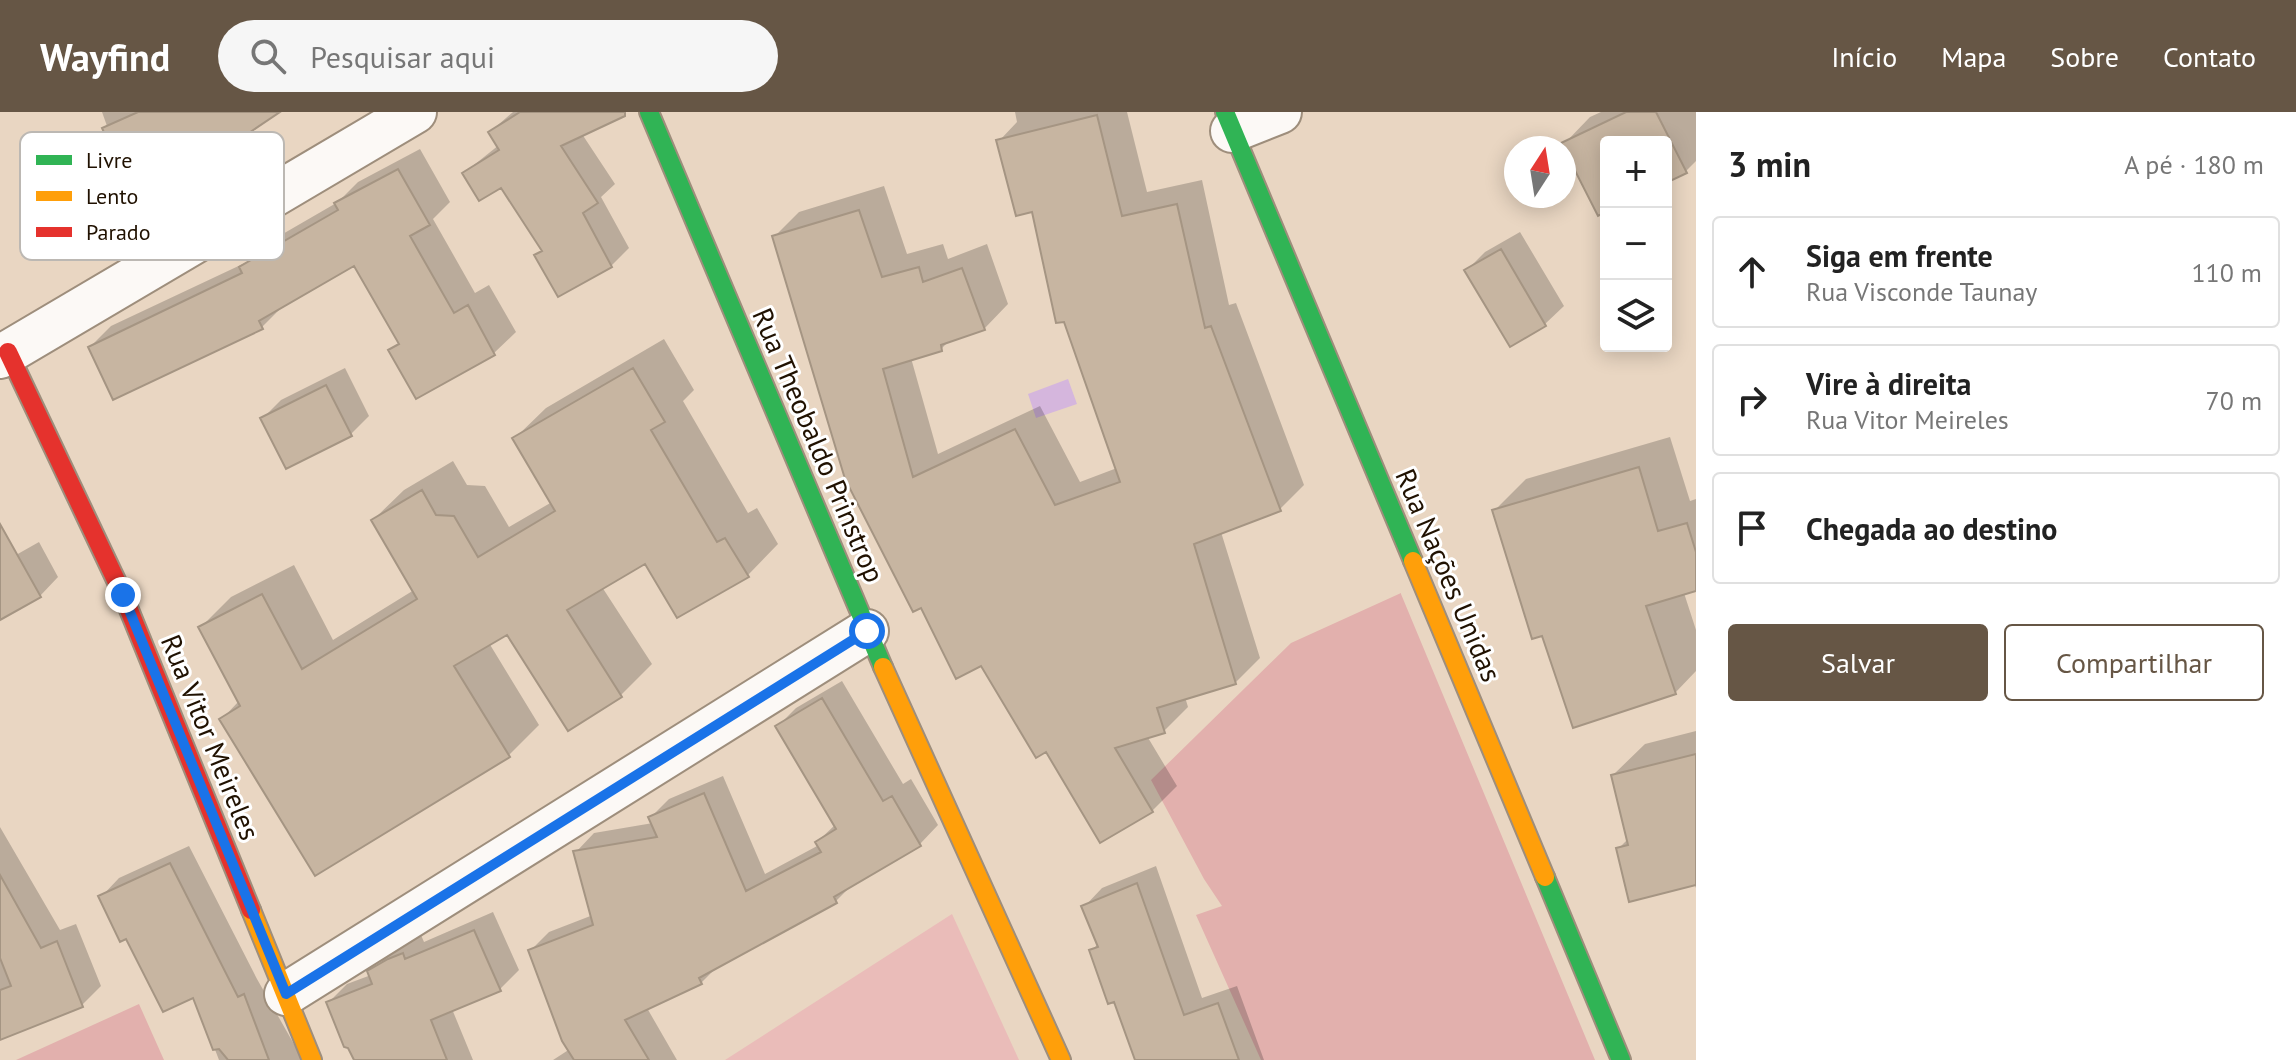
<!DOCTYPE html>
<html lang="pt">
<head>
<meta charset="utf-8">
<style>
	:root { --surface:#fff; --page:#f6f6f6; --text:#222; --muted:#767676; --line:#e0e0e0; --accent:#665645 }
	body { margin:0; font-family:"PT Sans",sans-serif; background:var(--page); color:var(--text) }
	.controls { position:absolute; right:24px; top:24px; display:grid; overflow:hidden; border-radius:8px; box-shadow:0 4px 20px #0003 }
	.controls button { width:72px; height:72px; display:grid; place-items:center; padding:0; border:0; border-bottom:2px solid var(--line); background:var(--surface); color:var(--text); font:40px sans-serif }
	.compass { position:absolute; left:1504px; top:24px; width:72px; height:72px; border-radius:50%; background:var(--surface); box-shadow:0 4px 20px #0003; rotate:12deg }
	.stop { position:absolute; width:24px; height:24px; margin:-18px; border:6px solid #1a73e8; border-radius:50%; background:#fff }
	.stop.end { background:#1a73e8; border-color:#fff; box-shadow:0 2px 8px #0008 }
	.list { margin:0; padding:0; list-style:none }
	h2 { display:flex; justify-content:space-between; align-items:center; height:104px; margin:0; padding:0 32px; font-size:34px }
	h2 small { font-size:26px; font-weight:400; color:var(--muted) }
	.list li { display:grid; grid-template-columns:52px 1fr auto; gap:24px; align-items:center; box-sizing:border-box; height:112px; margin:0 16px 16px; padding:0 16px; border:2px solid var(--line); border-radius:8px }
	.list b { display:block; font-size:30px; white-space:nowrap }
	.list p { margin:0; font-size:26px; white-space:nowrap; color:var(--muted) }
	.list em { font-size:26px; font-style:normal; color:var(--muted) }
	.actions { display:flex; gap:16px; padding:24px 32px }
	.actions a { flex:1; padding:18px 0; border:2px solid var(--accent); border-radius:8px; text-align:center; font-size:28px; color:var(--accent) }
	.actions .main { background:var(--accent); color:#fff }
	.icon { flex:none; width:44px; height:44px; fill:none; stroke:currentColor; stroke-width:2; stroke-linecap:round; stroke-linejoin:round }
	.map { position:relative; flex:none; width:1696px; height:948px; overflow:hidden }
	header { display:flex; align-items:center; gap:48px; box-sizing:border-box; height:112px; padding:0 40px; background:var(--accent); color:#fff }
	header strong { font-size:38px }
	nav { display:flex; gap:44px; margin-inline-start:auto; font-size:28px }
	.search { width:560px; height:72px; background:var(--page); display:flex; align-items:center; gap:20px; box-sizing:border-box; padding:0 28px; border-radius:44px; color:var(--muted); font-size:30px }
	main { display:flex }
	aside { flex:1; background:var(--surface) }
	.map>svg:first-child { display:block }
	.green { fill:#eabcb9 }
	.forest { fill:#e2b0ad }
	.water { fill:#d5b6dd }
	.shadow { fill:#0003 }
	.building { fill:#c7b5a1; stroke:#a59583; stroke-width:2 }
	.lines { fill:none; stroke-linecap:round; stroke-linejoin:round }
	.street-casing { stroke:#9e8e7c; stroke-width:46 }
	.fast-casing { stroke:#9e8e7c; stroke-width:22 }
	.slow-casing { stroke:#9e8e7c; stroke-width:22 }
	.jam-casing { stroke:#9e8e7c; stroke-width:22 }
	.street { stroke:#fcf9f6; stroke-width:42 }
	.fast { stroke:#30b455; stroke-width:18 }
	.slow { stroke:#ff9f0a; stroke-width:18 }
	.jam { stroke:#e5322d; stroke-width:18 }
	.route { stroke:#1a73e8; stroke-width:10 }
	.labels { text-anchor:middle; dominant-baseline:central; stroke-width:6; stroke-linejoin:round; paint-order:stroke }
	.street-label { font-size:28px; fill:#201101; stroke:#fff }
	.key { fill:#fff; stroke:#bcb8b3; stroke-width:2 }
	.key-label { font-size:22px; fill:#201101 }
</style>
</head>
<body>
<header>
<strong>Wayfind</strong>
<div class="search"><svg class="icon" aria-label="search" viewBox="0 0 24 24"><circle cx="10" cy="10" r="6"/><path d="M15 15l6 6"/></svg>Pesquisar aqui</div>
<nav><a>Início</a><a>Mapa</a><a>Sobre</a><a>Contato</a></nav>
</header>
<main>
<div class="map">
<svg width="1696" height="948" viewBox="0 0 1696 948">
	<rect width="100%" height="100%" fill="#e9d6c2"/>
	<path class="green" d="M952,802L1019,948H725Z"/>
	<path class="forest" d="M1401,481V482L1595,948H1261L1196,803L1222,794L1204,767L1151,668L1291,531Z
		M139,892L164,948H16Z"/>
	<path class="water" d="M1068,267L1077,292L1036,306L1028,282Z"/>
	<path class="shadow" d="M102,0H276L232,37L185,48L107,14Z
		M513,0H620L582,22L615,72L601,85L629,136L611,154L537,144L543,137L502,73L464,61L499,33L490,20Z
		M1015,0H1127L1147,80L1202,68L1229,193L1236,191L1304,373L1280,397L1221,420L1260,546L1235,571L1185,585L1188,595L1164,619L1147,624L1177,674L1152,699L1101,729L774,125L799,100L884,74L907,142L943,132L948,147L987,132L1008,192L984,217L950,228L941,237L911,246L938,342L1040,294L1080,370L1117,356L1033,97L999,29L1017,10Z
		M1601,0H1696V49L1686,59L1666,69V30H1606V98L1564,32L1590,5Z
		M420,37L450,90L433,107L475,181L489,173L516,220L494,241L417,285L391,238L400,229L355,151L284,193L262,215L90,235L111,214L247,150L262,134L338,90L358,70Z
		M1520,120L1564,194L1545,212L1511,233L1467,158L1485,140Z
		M664,227L694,278L683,289L748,401L757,396L778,432L748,463L646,450L602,475L652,552L621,583L568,616L508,520L489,531L539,613L509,643L221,608L239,589L200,516L231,485L294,453L333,528L414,478L373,408L404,378L453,349L467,373L485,374L509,415L552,390L515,326L546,296Z
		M345,256L369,304L351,322L263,306L281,288Z
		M1670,325L1690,389L1696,387V477L1684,481L1696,518V559L1675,581L1543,522L1494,399L1526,367Z
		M39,430L58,465L40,484L0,506V452Z
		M842,569L903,672L911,667L938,713L920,732L855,770L836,789L719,853L701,871L647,896L677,948H553L570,937L530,839L549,820L593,803L576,740L594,721L653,711L651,705L669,687L723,664L765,762L819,733L817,730L836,712L777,615L796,596Z
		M1696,619V776L1694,772L1618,737L1629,726L1613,663L1645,632Z
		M0,715L60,818L76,812L101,874L82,893L0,918Z
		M189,734L257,867L303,948H219L194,883L127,824L101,785L119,766Z
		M1156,754L1202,886L1237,874L1264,948H1137L1115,888L1091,839L1099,831L1084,795L1102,776Z
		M493,800L519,858L500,877L452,897L473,948H356L328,891L347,872L371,863L388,841L409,829L421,823L424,830Z"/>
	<path class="building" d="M138,0H280L231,33L233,39L188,59L184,51L128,75L102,16Z
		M520,0H625V4L561,34L598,91L583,101L612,155L558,185L534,143L542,139L501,76L479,89L462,61L499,38L488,20Z
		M1626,0H1656L1687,61L1666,71V30H1606V100L1598,104L1561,31Z
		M1097,3L1122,104L1177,92L1205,216L1211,214L1281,399L1194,432L1236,572L1157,596L1165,621L1115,636L1153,700L1100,731L1046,640L1036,646L981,554L956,567L921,496L913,500L845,367L772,124L859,98L882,165L919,155L923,170L962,156L985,218L941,233L942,239L883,257L913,365L1015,317L1055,393L1120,370L1064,210L1056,211L1032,100L1016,104L996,28Z
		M398,57L430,113L410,124L454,201L468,193L495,243L416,287L388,238L399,232L354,154L259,209L263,217L113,288L88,235L242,161L239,155L338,98L334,91Z
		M1501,137L1546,214L1510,235L1464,158Z
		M633,256L665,310L651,318L717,430L725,426L749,465L677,506L645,452L567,498L622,585L568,619L507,523L454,554L510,645L315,764L219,607L240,594L198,515L262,482L302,557L417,487L371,408L422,378L436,403L454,404L478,445L555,399L512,326Z
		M326,273L352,324L286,357L260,306Z
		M1639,355L1658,419L1687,411L1696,440V479L1646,494L1676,582L1573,616L1542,524L1532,527L1492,398Z
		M0,412L41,485L0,508Z
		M822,586L883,689L892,684L921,734L834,785L837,791L699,866L702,872L625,908L649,948H574L562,929L528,838L593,813L573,739L657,725L648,705L704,681L746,779L821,740L815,730L836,717L775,614Z
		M1696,642V773L1629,790L1616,736L1628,733L1611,663Z
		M170,751L238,885L244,882L269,948H228L219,937L213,938L193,886L163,900L126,827L120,830L98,784Z
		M0,763L41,836L57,829L83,895L0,928V878L11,874L0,846Z
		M1137,771L1184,903L1218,891L1239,948H1135L1114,890L1108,892L1089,838L1098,835L1081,794Z
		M474,818L501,879L431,908L447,948H354L348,936L344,935L326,890L372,872L367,859L388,847L403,841L405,847Z"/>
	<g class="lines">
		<g class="street-casing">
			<path id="street" d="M1232,19L1280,0
				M0,245L415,0
				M286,882L867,519"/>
		</g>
		<g class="fast-casing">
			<path id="fast" d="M649,0L883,555
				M1225,0L1413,449
				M1545,765L1621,948"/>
		</g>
		<g class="slow-casing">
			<path id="slow" d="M1413,449L1545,765
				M883,555L1061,948
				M251,798L312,948"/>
		</g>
		<g class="jam-casing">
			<path id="jam" d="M8,240L123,483L251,798"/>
		</g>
		<use href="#street" class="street"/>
		<use href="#fast" class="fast"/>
		<use href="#slow" class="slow"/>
		<use href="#jam" class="jam"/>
	</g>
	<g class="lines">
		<path class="route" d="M123,483L286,882L867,519"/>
	</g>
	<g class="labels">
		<g class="street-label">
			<text transform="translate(819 333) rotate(67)">Rua Theobaldo Prinstrop</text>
			<text transform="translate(1449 463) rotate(67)">Rua Nações Unidas</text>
			<text transform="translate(211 625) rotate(68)">Rua Vitor Meireles</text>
		</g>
	</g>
	<rect x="20" y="20" width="264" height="128" rx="12" class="key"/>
	<rect x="36" y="43" width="36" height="10" fill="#30b455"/>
	<rect x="36" y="79" width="36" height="10" fill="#ff9f0a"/>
	<rect x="36" y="115" width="36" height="10" fill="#e5322d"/>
	<g class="key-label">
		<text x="86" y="56">Livre</text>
		<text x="86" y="92">Lento</text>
		<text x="86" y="128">Parado</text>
	</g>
</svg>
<div class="controls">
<button>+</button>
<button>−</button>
<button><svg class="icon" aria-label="layers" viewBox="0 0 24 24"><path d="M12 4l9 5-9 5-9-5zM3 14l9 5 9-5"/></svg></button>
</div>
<svg class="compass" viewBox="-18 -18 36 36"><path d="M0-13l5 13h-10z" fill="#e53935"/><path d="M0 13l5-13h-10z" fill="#767676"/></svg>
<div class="stop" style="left:867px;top:519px"></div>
<div class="stop end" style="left:123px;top:483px"></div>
</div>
<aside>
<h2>3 min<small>A pé · 180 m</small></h2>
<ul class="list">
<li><svg class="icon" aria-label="ahead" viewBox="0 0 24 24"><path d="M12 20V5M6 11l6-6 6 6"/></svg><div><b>Siga em frente</b><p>Rua Visconde Taunay</p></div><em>110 m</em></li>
<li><svg class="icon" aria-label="right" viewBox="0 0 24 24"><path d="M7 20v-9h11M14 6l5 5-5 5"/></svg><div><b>Vire à direita</b><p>Rua Vitor Meireles</p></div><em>70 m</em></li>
<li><svg class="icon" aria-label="arrive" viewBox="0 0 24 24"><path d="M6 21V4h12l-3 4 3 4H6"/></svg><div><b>Chegada ao destino</b></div></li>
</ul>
<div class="actions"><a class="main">Salvar</a><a>Compartilhar</a></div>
</aside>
</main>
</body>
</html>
